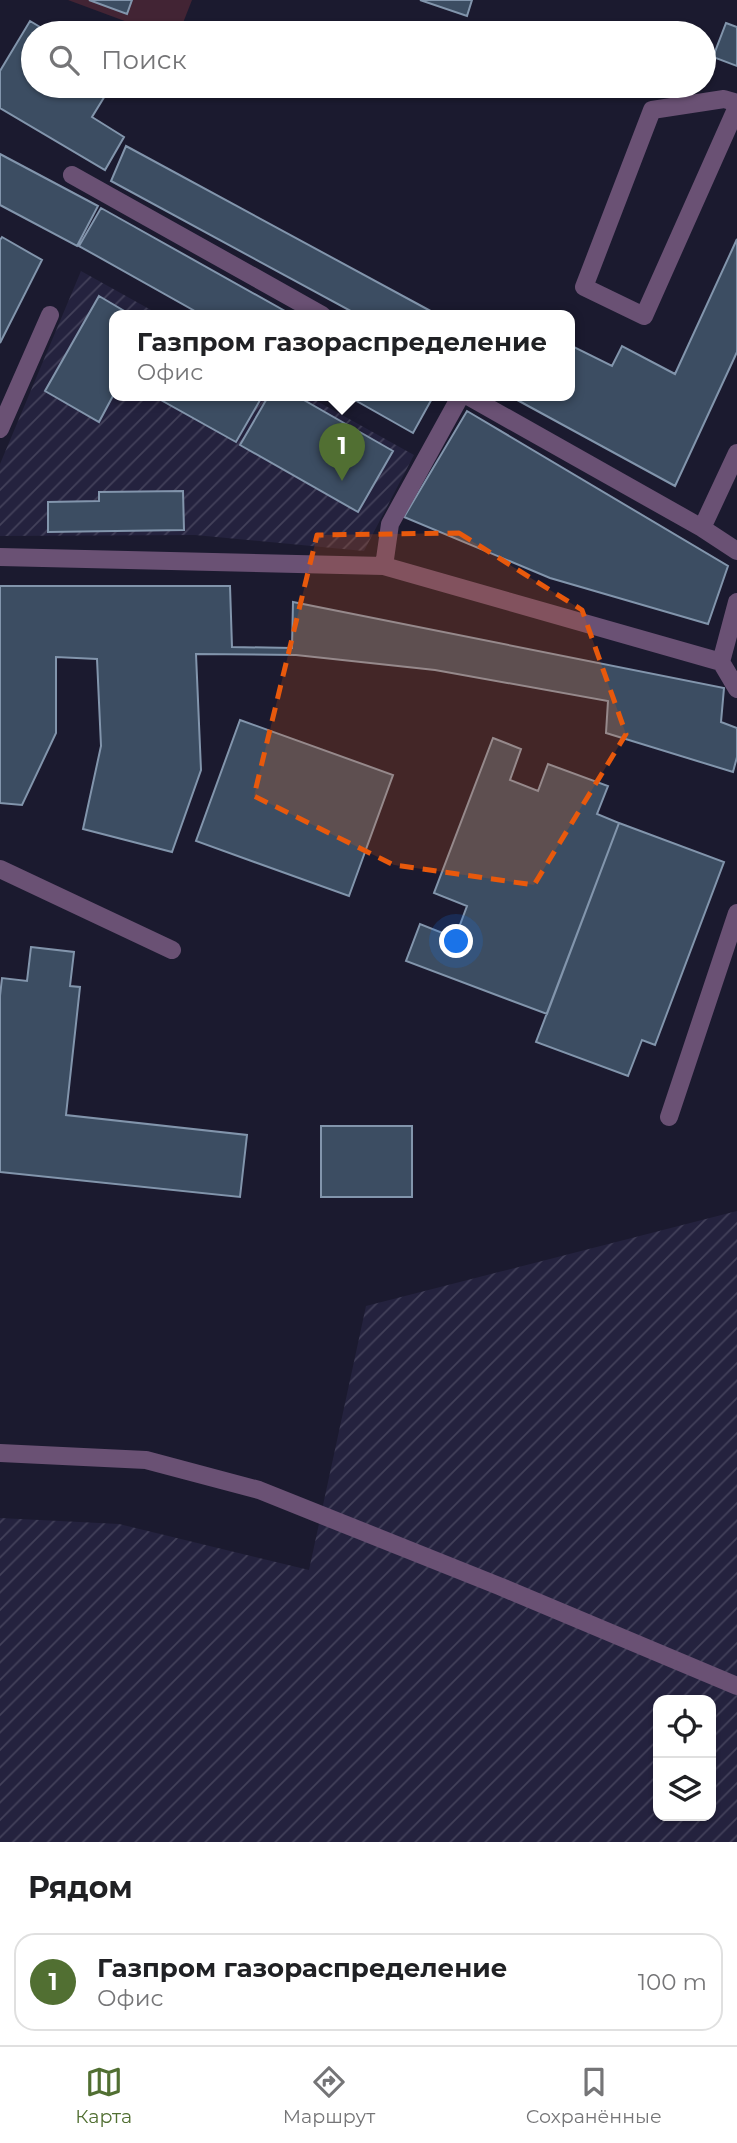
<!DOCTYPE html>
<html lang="ru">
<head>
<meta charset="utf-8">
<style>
	:root { --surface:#fff; --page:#f6f6f6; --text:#202124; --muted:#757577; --line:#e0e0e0; --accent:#516f32 }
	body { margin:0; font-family:Montserrat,sans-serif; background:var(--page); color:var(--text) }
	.controls { position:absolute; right:21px; bottom:21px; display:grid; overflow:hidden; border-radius:14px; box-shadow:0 2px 5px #0004 }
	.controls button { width:63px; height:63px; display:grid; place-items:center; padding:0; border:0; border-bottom:2px solid var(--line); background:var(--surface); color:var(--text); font:35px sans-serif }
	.you { position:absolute; left:457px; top:942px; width:24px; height:24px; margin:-18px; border:5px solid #fff; border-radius:50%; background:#1a73e8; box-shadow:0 0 0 10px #1a73e833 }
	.badge { display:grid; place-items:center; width:46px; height:46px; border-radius:50%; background:var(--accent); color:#fff; font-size:23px; font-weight:700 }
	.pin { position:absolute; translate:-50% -58px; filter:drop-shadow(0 2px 4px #0008) }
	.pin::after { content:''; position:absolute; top:37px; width:24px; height:21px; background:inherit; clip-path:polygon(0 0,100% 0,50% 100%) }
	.popup { position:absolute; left:109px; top:310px; width:466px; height:91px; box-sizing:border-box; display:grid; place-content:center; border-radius:14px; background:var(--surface); filter:drop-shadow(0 2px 5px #0005); font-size:23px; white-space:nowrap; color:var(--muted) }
	.popup b { font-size:26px; color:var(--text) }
	.popup::after { content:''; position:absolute; left:50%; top:100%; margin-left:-14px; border:14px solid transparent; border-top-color:var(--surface) }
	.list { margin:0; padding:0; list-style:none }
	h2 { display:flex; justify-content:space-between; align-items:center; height:91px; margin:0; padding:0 28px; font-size:30px }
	h2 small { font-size:23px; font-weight:400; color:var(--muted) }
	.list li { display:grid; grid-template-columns:46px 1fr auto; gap:21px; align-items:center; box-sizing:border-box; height:98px; margin:0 14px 14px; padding:0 14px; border:2px solid var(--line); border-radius:21px }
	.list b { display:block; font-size:26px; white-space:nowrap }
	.list p { margin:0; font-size:23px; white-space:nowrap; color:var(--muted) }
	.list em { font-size:23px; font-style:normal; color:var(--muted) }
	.icon { flex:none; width:38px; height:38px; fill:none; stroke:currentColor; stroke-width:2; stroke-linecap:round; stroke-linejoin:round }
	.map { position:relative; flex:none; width:737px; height:1842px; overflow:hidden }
	.search { position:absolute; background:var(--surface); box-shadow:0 2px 5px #0004; left:21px; right:21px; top:21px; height:77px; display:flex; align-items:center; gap:18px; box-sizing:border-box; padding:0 24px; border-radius:38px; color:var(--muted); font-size:26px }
	.sheet { height:203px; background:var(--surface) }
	nav { display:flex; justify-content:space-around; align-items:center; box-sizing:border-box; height:98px; border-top:2px solid var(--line); background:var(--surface); font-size:19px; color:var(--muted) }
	nav a { display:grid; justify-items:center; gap:4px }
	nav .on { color:var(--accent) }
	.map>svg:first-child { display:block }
	.industrial { fill:url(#industrial-furrows); fill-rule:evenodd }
	.park { fill:#422434 }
	.building { fill:#3c4d62; stroke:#8295ac; stroke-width:2 }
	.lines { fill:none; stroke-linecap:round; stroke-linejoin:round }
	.service { stroke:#6a5174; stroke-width:18 }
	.marked { fill:#e8590c; fill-opacity:0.2; stroke:#e8590c; stroke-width:5; stroke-dasharray:14 9; stroke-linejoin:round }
</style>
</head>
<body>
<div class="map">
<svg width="737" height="1842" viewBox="0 0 737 1842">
	<defs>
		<pattern id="industrial-furrows" width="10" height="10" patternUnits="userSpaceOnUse" patternTransform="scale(1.75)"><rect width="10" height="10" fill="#24223e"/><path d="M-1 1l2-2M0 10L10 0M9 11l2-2" fill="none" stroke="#43415a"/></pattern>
	</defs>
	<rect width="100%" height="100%" fill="#1b1a2f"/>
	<path class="industrial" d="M81,271L160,315H114V395H306L414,455L364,551L195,535L0,536V464Z
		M737,1211V1842H0V1518L119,1524L309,1570L366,1306ZM658,1700H711V1816H658Z"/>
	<path class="park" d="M68,0H192L179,33H157Z"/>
	<path class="building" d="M89,0H132L127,14Z
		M420,0H472L467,16Z
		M30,21L50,33H33V86H111L92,117L124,137L105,170L0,108V71Z
		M726,23L737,27V66L713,57Z
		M126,146L438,315H358L111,181Z
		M0,154L98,206L77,246L0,205Z
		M101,208L292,315H202L79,246Z
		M2,237L42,260L0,343V240Z
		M737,239V352L675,486L508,395H570V345L612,366L622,346L675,374Z
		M99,296L131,315H114V394L99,422L45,391Z
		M152,395H263L236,442Z
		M269,395H295L393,451L358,512L240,445Z
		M346,395H434L413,433Z
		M467,411L728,566L708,624L550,578L404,517Z
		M183,491L184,530L48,532V502L99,501V492Z
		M0,586H230L232,647L292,648L293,602L724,688L721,722L737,728V757L733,772L606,733L608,701L435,670L296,655L196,654L201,770L172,852L83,829L101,746L97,659L56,657V733L22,805L0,803Z
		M240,720L393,775L349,896L196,841Z
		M493,738L521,749L510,780L538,791L548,764L608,786L597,814L619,823L547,1014L406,961L420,924L455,938L467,906L434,893Z
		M619,823L724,862L655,1045L642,1040L628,1076L536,1042Z
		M31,947L74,952L70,986L80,987L66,1115L247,1135L240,1197L0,1172V996L2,978L27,981Z
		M321,1126H412V1197H321Z"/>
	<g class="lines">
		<path class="service" d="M737,103L724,99L652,110L584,287L644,316L737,107
			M72,175L322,315
			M466,395L702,528
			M0,429L50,315
			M737,453L702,528L737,551
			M0,557L384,566L721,662L737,602
			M384,566L390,524L461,395
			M721,662L737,689
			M0,869L172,950
			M669,1117L737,913
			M0,1453L146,1460L259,1490L499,1586L737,1686"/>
	</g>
	<path class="marked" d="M459,533L582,610L626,734L534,885L394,865L254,796L317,535Z"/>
</svg>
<div class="controls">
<button><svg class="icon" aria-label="locate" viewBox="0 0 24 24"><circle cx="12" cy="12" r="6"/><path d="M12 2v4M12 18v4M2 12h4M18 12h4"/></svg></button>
<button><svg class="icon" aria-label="layers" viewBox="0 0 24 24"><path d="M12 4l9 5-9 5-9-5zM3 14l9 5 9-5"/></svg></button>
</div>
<div class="you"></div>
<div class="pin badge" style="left:342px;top:481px">1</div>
<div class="popup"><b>Газпром газораспределение</b>Офис</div>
<div class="search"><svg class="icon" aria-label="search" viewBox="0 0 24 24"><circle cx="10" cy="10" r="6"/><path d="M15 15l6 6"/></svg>Поиск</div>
</div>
<section class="sheet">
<h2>Рядом<small></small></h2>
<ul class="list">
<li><span class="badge">1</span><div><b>Газпром газораспределение</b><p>Офис</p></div><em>100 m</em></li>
</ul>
</section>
<nav>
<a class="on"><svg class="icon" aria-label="map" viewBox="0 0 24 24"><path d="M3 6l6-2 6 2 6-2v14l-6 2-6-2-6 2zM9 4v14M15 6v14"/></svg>Карта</a>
<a><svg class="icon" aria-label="directions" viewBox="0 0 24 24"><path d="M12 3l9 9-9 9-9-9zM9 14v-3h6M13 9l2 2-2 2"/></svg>Маршрут</a>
<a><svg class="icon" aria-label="saved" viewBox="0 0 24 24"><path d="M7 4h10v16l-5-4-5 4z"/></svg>Сохранённые</a>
</nav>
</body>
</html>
